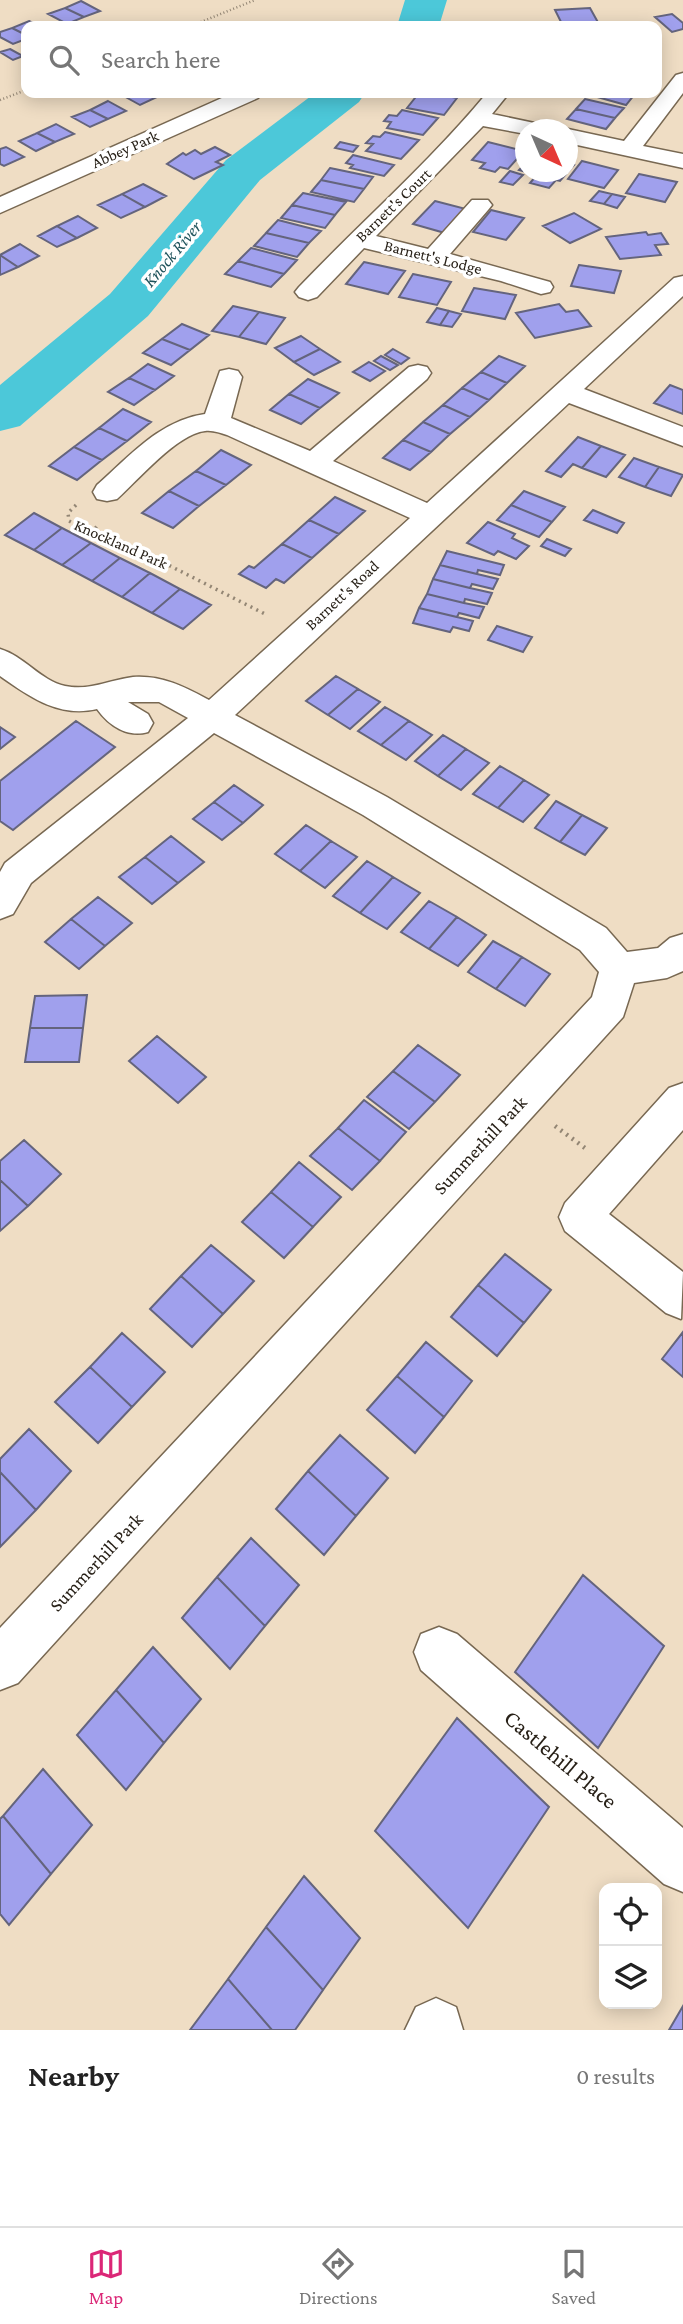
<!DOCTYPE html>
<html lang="en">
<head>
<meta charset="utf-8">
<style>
	:root { --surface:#fff; --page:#f2f2f2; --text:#222; --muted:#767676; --line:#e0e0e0; --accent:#db2777 }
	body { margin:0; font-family:"Crimson Pro",serif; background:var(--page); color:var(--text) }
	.controls { position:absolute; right:21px; bottom:21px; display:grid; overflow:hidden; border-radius:14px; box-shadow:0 4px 18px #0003 }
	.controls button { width:63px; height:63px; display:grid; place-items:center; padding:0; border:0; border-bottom:2px solid var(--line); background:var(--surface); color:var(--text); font:35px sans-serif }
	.compass { position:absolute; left:515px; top:119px; width:63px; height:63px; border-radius:50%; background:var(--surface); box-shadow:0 4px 18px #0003; rotate:136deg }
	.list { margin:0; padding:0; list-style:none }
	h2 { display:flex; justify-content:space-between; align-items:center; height:91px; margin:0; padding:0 28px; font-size:30px }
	h2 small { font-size:23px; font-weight:400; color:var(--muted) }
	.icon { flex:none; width:38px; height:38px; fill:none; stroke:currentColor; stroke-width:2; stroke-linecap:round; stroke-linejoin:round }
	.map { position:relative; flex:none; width:683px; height:2030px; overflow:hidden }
	.search { position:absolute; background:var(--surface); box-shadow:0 4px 18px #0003; left:21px; right:21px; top:21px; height:77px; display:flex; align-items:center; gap:18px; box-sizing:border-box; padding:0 24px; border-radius:14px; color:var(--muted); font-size:26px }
	.sheet { height:196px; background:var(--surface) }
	nav { display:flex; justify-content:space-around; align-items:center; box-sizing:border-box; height:98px; border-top:2px solid var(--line); background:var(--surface); font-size:19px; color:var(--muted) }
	nav a { display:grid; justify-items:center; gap:4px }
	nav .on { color:var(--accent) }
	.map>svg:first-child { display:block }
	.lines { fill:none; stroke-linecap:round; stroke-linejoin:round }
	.river { fill:#4cc8d9; fill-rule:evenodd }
	.building { fill:#a0a0ed; stroke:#64647d; stroke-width:2 }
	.minor-casing { stroke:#786852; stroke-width:3 }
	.path-far2 { stroke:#938674; stroke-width:2.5; stroke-dasharray:1 2.5; stroke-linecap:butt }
	.path-far1 { stroke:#938674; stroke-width:3.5; stroke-dasharray:2 4.5; stroke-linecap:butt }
	.path { stroke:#938674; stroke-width:4.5; stroke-dasharray:2 5; stroke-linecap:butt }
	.minor { fill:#fff; fill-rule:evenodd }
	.labels { text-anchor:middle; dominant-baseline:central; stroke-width:7; stroke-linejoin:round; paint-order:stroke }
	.far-street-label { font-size:16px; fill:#282118; stroke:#fff }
	.far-water-label { font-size:18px; font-style:italic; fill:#1f535b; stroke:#fff }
	.street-label { font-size:19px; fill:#282118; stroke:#fff }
	.near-street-label { font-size:23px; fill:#282118; stroke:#fff }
</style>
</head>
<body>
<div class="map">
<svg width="683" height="2030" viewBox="0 0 683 2030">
	<rect width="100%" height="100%" fill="#efddc4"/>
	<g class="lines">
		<path class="river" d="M405,0H447L439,26H397Z
			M315,93H365L359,102L260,180L148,316L20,426L0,431V385L110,294L226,160Z"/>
	</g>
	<path class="building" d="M81,1L100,11L84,17L65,8Z
		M65,8L84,17L67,24L48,14Z
		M590,8L600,26H563L555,10Z
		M672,14L683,23V29L672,32L655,17Z
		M29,21L39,26H26V35L12,28Z
		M12,28L26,35V39L13,44L0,37V32Z
		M10,49L23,56L13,60L0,52Z
		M128,93H149L157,97L140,105L122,95Z
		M419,93H432L457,98L444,115L407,108Z
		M592,93H626L634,95L626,105L590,95Z
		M585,99L624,108L615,118L576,109Z
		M108,101L126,111L108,119L90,110Z
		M576,109L615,118L606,129L567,119Z
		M90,110L108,119L90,127L72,117Z
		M402,110L438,118L423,135L387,128L391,122L384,121L389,115L397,116Z
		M56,124L74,134L55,142L37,133Z
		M385,132L419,140L401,159L366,151L373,144L366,143L373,136L380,137Z
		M37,133L55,142L36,151L19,141Z
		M340,142L358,146L353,152L335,148Z
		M488,142L524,151L508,169L500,167L495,172L480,168L485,163L472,160Z
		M6,147L24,157L4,166L0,164V149Z
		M215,147L230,155L216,162L223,165L194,179L167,164L183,153L186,155L195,150L201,154Z
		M353,155L394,165L384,176L350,168L353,165L346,163Z
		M582,161L618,170L604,188L568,179Z
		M526,163V172H568V163L574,165L560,181L556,180L549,188L530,183L537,175L519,170Z
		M330,168L373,177L364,189L321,180Z
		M510,171L523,175L513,185L500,182Z
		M639,174L677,182L665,202L626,193Z
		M321,180L364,189L354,202L311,192Z
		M143,184L166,196L145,207L122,194Z
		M599,191L612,194L604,204L590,201Z
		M303,193L346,202L335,215L292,205Z
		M122,194L145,207L121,218L98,205Z
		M612,194L625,197L617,208L604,204Z
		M435,201L466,209L445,233L413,224Z
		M292,205L335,215L325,228L281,218Z
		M491,210L524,218L506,240L473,232Z
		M574,213L601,229L570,243L543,226Z
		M78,216L97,228L77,238L57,226Z
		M278,220L321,231L309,243L266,233Z
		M57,226L77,238L57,247L38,236Z
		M646,232L648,235L661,233L668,244L655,245L661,255L620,259L606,237Z
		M266,233L309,243L297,257L254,246Z
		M20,244L39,256L18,267L0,255Z
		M251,248L297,260L284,274L238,261Z
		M0,255L18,267L0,275Z
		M238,261L284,274L271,287L225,274Z
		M364,262L405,271L388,294L346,284Z
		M579,265L621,271L614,293L571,286Z
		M413,274L451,282L437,305L399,297Z
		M474,288L516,295L505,319L462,311Z
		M559,304L566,312L578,310L591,326L535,338L516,313Z
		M233,306L259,312L239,337L212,331Z
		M437,308L449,311L440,325L427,322Z
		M449,311L461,314L452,327L440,325Z
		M259,312L285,318L266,344L239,337Z
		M182,324L209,335L190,350L162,339Z
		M301,336L320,349L294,362L275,348Z
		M162,339L190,350L171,365L143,353Z
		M320,349L340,362L314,375L294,362Z
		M393,349L409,358L401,364L385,355Z
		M381,356L398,365L390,370L374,361Z
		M499,356L525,366L507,383L481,372Z
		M369,362L385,371L370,381L353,372Z
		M148,364L174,376L155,390L129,378Z
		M481,372L507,383L489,400L462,388Z
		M129,378L155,390L134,405L108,392Z
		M308,379L339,393L320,408L289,394Z
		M670,385L683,390V414L654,403Z
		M462,388L489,400L470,417L443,405Z
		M289,394L320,408L301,424L270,410Z
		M443,405L470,417L450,434L423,422Z
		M123,409L151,422L127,441L99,428Z
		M423,422L450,434L431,452L403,440Z
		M99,428L127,441L102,460L74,447Z
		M578,437L601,446L582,468L573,464L561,477L546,471Z
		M403,440L431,452L410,470L383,458Z
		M601,446L625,455L606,477L582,468Z
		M74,447L102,460L77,480L49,466Z
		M221,450L251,465L226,485L196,471Z
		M634,458L659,467L645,487L619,477Z
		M659,467L683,475L671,496L645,487Z
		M196,471L226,485L199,506L169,491Z
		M169,491L199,506L173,528L142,513Z
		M524,491L565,507L552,522L511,505Z
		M335,497L365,511L339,534L309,520Z
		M511,505L552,522L539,537L497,520Z
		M593,510L624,523L617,533L584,520Z
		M34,513L62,528L34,550L5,535Z
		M309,520L339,534L312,558L282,544Z
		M488,522L515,534L512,538L529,546L516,559L498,551L494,555L467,543Z
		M62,528L91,543L62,565L34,550Z
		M547,539L571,549L565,556L541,546Z
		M91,543L120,558L92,581L62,565Z
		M282,544L312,558L284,583L276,579L266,588L239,574L249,566L254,568Z
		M447,551L504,565L500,575L478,570L477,574L440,565Z
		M120,558L150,573L122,597L92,581Z
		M440,565L477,574L498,579L493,589L472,584L470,588L433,579Z
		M150,573L180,589L152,613L122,597Z
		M433,579L470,588L492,593L487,604L465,599L464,603L427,594Z
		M180,589L211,605L183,629L152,613Z
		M427,594L464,603L484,607L479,618L459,613L457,617L419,608Z
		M419,608L457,617L473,621L469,631L453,627L450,632L413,623Z
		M497,626L532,637L523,652L488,640Z
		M336,676L358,689L328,715L306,701Z
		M358,689L380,702L350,729L328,715Z
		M385,707L409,721L381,745L358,731Z
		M76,721L115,747L13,830L0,821V781Z
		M409,721L432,735L406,760L381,745Z
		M0,727L15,737L0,749Z
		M443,735L466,749L438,776L415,761Z
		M466,749L489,763L461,790L438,776Z
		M500,766L524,780L498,808L473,794Z
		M524,780L549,795L523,822L498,808Z
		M234,785L263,805L243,823L214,802Z
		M556,801L582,815L560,842L535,828Z
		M214,802L243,823L222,840L193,819Z
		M582,815L607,828L585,855L560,842Z
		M306,825L331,841L300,871L275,854Z
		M171,836L204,862L178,883L145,857Z
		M331,841L357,857L325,888L300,871Z
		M145,857L178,883L152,904L119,877Z
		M367,861L393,877L360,913L333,896Z
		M393,877L420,893L387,929L360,913Z
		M98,897L132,923L105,946L71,919Z
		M429,901L457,917L429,949L401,932Z
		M457,917L486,935L458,966L429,949Z
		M71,919L105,946L79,969L45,942Z
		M493,941L522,957L496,989L468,972Z
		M522,957L550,974L525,1006L496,989Z
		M87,995L83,1028H30L35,996Z
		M30,1028H83L79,1062H25Z
		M157,1036L206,1077L178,1103L129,1061Z
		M418,1045L460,1075L435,1102L393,1071Z
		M393,1071L435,1102L409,1129L367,1097Z
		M364,1100L406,1132L380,1161L338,1128Z
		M338,1128L380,1161L352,1190L310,1156Z
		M24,1140L61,1174L28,1206L0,1180V1161Z
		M299,1162L341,1197L313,1227L271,1192Z
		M0,1180L28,1206L0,1231Z
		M271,1192L313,1227L284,1258L242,1222Z
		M211,1245L254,1281L223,1314L181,1276Z
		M505,1254L551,1290L524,1323L478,1285Z
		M181,1276L223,1314L192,1347L150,1309Z
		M478,1285L524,1323L497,1356L451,1317Z
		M683,1332V1377L662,1359Z
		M122,1333L165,1372L132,1407L90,1367Z
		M426,1342L472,1381L444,1417L397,1376Z
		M90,1367L132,1407L98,1443L55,1402Z
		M397,1376L444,1417L415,1453L367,1410Z
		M29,1429L71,1471L36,1510L0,1472V1459Z
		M340,1435L388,1478L356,1516L308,1471Z
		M308,1471L356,1516L324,1555L276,1509Z
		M0,1472L36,1510L0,1547Z
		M251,1538L299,1585L265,1626L217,1577Z
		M583,1575L664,1646L598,1748L515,1672Z
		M217,1577L265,1626L230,1669L182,1618Z
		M153,1647L201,1699L164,1743L116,1690Z
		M116,1690L164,1743L126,1790L77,1735Z
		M457,1718L549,1807L468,1928L375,1831Z
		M43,1769L92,1825L51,1874L3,1816Z
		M3,1816L51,1874L9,1925L0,1914V1819Z
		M304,1876L360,1938L323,1990L266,1927Z
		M266,1927L323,1990L295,2030H272L228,1979Z
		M228,1979L272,2030H190Z
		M683,2006V2030H669Z"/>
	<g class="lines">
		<g class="minor-casing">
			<path id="minor" d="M683,73V93L643,146L683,154V168L568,143V129L624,141L676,75Z
				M233,93H261L258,98L0,213V197Z
				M487,93H509L492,114L544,125L547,130H526V134L483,126L376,236L428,249L472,200H488L492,205L488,210L450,254L550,282L553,287L550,292L541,294L501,281L364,248L317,297L308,300L299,297L295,292L299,287C361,222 429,163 487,93Z
				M683,276V296L584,389L683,427V446L569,403L235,715L387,797L606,928L627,952L658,948L670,938L683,934V971L667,978L634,983L623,1017L18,1683L0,1690V1628L592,997L599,972L580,950L363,815L214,733L31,883L13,914L0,919V872L5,863L188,718L159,702H128L148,714L153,723L148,732C128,738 109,726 97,709C59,718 30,697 0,676V649C24,656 41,681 65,686C90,691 109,680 133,677C162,675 185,687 209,700L410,518L227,435C220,433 213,430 205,431C177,434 138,480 117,499L107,501L97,499L93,492L97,485C129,457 160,420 205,414L220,371L229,369L238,371L242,377L231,418L310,451L409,367L418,365L427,367L431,373L427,379L333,461L427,503L674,278Z
				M683,1083V1130L609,1214L683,1272L681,1319L666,1313L565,1231L559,1217L565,1203L669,1088Z
				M439,1627L457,1634L683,1828V1892L664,1884L421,1670L414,1652L421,1634Z
				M436,1998L456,2007L463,2030H405L416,2007Z"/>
		</g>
		<path class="path-far2" d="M191,26L255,0
			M0,100L26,90"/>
		<path class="path-far1" d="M76,505L68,513L69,521L91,533L111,536L267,615
			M91,533L99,524"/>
		<path class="path" d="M555,1126L585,1148"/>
		<use href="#minor" class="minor"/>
	</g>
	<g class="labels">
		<g class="far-street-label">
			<text transform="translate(125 149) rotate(-24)">Abbey Park</text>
			<text transform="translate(393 205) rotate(-44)">Barnett's Court</text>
			<text transform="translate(433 257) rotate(14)">Barnett's Lodge</text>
			<text transform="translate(121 544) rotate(24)">Knockland Park</text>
			<text transform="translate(342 595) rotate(-43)">Barnett's Road</text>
		</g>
		<g class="far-water-label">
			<text transform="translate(172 254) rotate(-50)">Knock River</text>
		</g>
		<g class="street-label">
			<text transform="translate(480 1145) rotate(-47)">Summerhill Park</text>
			<text transform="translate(96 1562) rotate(-47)">Summerhill Park</text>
		</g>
		<g class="near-street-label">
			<text transform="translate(561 1759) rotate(40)">Castlehill Place</text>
		</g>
	</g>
</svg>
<div class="controls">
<button><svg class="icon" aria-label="locate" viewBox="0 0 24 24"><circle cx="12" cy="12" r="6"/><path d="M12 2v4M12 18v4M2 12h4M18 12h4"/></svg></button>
<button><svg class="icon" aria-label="layers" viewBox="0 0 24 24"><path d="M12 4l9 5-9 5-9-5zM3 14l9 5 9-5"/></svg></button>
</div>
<svg class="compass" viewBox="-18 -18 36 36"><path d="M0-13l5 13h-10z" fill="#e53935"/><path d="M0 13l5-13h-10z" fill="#767676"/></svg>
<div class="search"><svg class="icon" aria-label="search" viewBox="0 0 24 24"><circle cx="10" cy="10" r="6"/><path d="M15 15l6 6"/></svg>Search here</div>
</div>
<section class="sheet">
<h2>Nearby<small>0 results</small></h2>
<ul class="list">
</ul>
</section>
<nav>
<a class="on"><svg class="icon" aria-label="map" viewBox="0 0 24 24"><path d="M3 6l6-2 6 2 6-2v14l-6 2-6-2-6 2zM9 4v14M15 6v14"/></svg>Map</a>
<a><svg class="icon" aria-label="directions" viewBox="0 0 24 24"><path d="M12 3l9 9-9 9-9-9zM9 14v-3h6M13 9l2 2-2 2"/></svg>Directions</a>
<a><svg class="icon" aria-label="saved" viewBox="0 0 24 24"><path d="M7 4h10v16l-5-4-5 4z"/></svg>Saved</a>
</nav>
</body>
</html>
